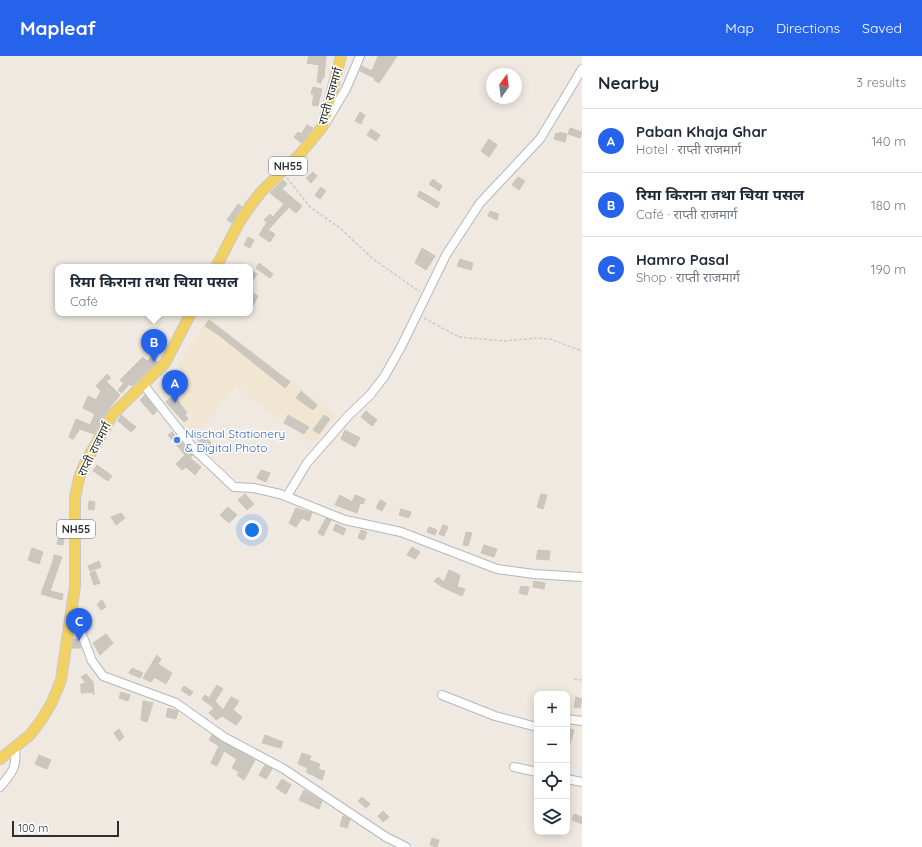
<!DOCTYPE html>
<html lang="en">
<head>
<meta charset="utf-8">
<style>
	:root { --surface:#fff; --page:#f2f2f3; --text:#1f2937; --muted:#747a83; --line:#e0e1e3; --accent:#2563eb }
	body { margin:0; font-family:Quicksand,"Noto Sans Devanagari",sans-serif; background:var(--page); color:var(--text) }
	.controls { position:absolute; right:12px; bottom:12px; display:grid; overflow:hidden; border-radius:8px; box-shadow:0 2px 10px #0003 }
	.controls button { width:36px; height:36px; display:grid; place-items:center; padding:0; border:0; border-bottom:1px solid var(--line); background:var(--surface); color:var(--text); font:20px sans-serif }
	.compass { position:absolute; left:486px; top:12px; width:36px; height:36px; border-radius:50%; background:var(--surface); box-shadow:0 2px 10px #0003; rotate:14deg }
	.scale { position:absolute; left:12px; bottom:10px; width:107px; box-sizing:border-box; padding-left:4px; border:2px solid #2e2e2e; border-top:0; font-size:11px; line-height:14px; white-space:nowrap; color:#2e2e2e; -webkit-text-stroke:3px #fff; paint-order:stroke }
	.you { position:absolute; left:252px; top:474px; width:14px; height:14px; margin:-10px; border:3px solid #fff; border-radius:50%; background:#1a73e8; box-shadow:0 0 0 6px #1a73e833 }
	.badge { display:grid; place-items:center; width:26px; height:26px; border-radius:50%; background:var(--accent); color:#fff; font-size:13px; font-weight:700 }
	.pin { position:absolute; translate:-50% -33px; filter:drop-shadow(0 1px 2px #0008) }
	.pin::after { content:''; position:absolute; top:21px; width:14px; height:12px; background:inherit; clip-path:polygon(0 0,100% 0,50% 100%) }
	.popup { position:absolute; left:55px; top:208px; width:198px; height:52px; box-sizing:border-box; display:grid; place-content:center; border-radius:8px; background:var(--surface); filter:drop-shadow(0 1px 3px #0005); font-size:13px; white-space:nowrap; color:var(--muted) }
	.popup b { font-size:15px; color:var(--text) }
	.popup::after { content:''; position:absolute; left:50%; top:100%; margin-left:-8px; border:8px solid transparent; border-top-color:var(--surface) }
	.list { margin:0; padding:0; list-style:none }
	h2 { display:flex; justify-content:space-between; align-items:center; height:52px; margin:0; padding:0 16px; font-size:17px }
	h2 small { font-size:13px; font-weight:400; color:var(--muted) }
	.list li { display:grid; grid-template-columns:26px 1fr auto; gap:12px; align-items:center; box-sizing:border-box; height:64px; padding:0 16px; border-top:1px solid var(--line) }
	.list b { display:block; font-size:15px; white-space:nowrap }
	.list p { margin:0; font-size:13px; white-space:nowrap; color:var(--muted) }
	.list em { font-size:13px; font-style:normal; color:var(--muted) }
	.icon { flex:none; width:22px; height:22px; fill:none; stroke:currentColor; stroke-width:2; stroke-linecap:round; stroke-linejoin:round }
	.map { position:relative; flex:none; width:582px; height:791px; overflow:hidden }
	header { display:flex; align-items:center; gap:24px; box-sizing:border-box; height:56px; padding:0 20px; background:var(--accent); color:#fff }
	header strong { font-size:19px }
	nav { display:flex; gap:22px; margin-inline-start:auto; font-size:14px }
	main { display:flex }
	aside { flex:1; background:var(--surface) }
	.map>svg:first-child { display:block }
	.education { fill:#f0e6d1 }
	.building { fill:#cbc7bf; stroke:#cbc5ba }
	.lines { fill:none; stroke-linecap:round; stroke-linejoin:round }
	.minor-casing { stroke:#b4b7c1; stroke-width:10 }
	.major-casing { stroke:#c9c9c9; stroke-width:12 }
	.path { stroke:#c9c9c9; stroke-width:1.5; stroke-dasharray:3 2; stroke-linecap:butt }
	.minor { stroke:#fff; stroke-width:8 }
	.major { stroke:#f2d163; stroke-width:10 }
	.shop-dot { fill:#3f7fe0; stroke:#fff; stroke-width:1.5 }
	.labels { text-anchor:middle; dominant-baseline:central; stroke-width:3; stroke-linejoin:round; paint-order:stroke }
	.shield { fill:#fff; stroke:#6d6d6d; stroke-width:1 }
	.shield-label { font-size:11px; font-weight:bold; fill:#2e2e2e }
	.street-label { font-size:12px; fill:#2e2e2e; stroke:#fff }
	.shop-label { font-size:12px; fill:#366cbe; stroke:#fff; text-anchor:start }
</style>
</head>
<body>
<header>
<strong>Mapleaf</strong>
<nav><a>Map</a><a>Directions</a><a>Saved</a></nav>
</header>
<main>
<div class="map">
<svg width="582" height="791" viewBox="0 0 582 791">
	<rect width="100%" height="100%" fill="#efe9e1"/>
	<path class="education" d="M209,261L335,359L314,388L236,331L194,379L185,368L192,361L171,335L179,324L172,319Z"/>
	<path class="building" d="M309,0H326L324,22H322L321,27L317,26L319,9L307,7Z
		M378,0H397L379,27L374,24L375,22L360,15L362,10L372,15Z
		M313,31L322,33L318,50L312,49L314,39L311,38Z
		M360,56L365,59L361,68L355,65Z
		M307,69L313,72L301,87L294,81L298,76L301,78Z
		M570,72L582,76L580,82L568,78Z
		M371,73L380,79L376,85L367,79Z
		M560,76L567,78L565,86L554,83L556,77L559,78Z
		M489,83L497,89L489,101L481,95Z
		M313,116L317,120L311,127L306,122Z
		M518,121L525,125L519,134L512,129Z
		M433,123L442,130L439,135L429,128Z
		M283,124L287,128L282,133L302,150L296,157L289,151L268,174L275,178L270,186L259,179L267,166L264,164L270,158L273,161L284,148L270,137Z
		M321,131L326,135L320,143L315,139Z
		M420,135L440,147L437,152L417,140Z
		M238,148L242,151L232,167L227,164Z
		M490,155L499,158L497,164L488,160Z
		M248,181L254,184L250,192L244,189Z
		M422,192L435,200L426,214L415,207Z
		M460,203L473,207L471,214L457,210Z
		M259,207L273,218L270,222L256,212Z
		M250,214L257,218L250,229Z
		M250,236L258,240L250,255Z
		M209,264L290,326L285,332L220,280L205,270Z
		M153,300L157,306L132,330L129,328L122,337L118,334L124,327L120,324L143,301L147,305Z
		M107,318L111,322L106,325L120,339L107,355L94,378L80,373L73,383L69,381L76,363L90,369L95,358L83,352L88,340L96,344L101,335L96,330Z
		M172,319L179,324L169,338L162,332Z
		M301,335L317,349L313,354L296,342Z
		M145,339L157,355L153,359L140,344Z
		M174,339L187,357L185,358L188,363L184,366L166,346Z
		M366,355L377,364L372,370L361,361Z
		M121,359L136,371L131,376L118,365Z
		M288,359L309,371L304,378L284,367Z
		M324,359L330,363L319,378L313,374Z
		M345,374L360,382L355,391L341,383Z
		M172,376L193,399L190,402L201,411L195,419L186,411L182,414L176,408L185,399L168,379Z
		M203,376L211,387L205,392L196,382Z
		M97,409L112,420L108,425L93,415Z
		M261,414L270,417L266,426L257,422Z
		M245,438L254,448L247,454L238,444Z
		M541,438L547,439L543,453L537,451Z
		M340,439L352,446L355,439L365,443L363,448L360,447L357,457L335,449Z
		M380,444L386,447L382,455L376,452Z
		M89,445L95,446L94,454L88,453Z
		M228,451L237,459L229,467L220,459Z
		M296,452L312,457L309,465L302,462L296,471L289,467Z
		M401,453L411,456L409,462L399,459Z
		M121,457L125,462L116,469L111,461Z
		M326,462L331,464L323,480L318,477Z
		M62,468L66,469L63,489L57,488Z
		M336,468L346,473L343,479L333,474Z
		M443,469L448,471L444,480L439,478Z
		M429,471L437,474L435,479L427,476Z
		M361,474L367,476L364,484L358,482Z
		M466,476L472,477L468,490L463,489Z
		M484,489L497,493L494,501L481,497Z
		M412,491L420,496L415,503L407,499Z
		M32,492L43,496L39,508L28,504Z
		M538,494L550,495L549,504L536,503Z
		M54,499L62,501L50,535L63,538L62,544L41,538L53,505Z
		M99,505L101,511L90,515L88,510Z
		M449,514L460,519L457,531L465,533L462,540L442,531L434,525L438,521L444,526Z
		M95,515L100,527L94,529L90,517Z
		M534,525L545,527L544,533L533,531Z
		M521,530L529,531L527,539L519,537Z
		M102,544L106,551L101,554L97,548Z
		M106,578L113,587L100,599L93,587Z
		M74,583L78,584L81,592H72Z
		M157,599L161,603L158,608L172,617L166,628L154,621L151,626L143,622Z
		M132,612L143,617L140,622L129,617Z
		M86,618L93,626L94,639L92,636L81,637V628L86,627L81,621Z
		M217,629L223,633L215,645L223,654L231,641L239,645L233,654L242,661L236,669L222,660L216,664L209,657L214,652L202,643L205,639L209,642Z
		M184,630L193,636L190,640L181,634Z
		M121,636L130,639L128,645L119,642Z
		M576,641L582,643L580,652L574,651Z
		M143,645L153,647L147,666L141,664Z
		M168,652L178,655L176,663L166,661Z
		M567,672L574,674L569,691H567Z
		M119,673L124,681L119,685L114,677Z
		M212,679L255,704L244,724L237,719L239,716L232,712L237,703L224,695L217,710L211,707L219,690L209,684Z
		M265,679L283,686L281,692L262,687Z
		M302,697L311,700L309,704L320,708L318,713L325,715L322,724L306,716L308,712L298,708Z
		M39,699L51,704L47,713L35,708Z
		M265,709L272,713L266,723L259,719Z
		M282,723L291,729L286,738L276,732Z
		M304,734L322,745L319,753L299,744Z
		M362,741L370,748L366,752L358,745Z
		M383,755L389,761L383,766L378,760Z
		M574,758L582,761V768L572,764Z
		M343,760L350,763L347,772L340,770Z
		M432,782L439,784L437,791L430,789Z"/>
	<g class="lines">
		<g class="minor-casing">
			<path id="minor" d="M325,68L346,33L360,0
				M143,328L194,393L234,431L253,432L280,438L345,464L401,476L497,513L534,518L582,521
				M287,440L307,407L348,360L370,339L384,321L401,291L446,199L480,147L540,83L582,13
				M72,552L92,605L103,620L176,647L224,681L284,713L386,781L406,791
				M442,639L495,660L537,671
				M567,663L582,665
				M514,711L537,716
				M567,723L582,726
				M0,731C13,716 17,711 15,691"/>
		</g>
		<g class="major-casing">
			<path id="major" d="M216,211L240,165L251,149L261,136L301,97L323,70L341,0
				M0,703L30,679L42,663L52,646L61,624L75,530V442L79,422L85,407L113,358L165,307L191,257"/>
		</g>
		<path class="path" d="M287,122L310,151L340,172L373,203L420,236
			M424,262L459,281L505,285L536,282L550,283L582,295
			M574,623L582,624"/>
		<use href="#minor" class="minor"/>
		<use href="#major" class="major"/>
	</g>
	<circle class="shop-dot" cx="177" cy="384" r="4"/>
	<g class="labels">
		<g class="shield">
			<rect x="269" y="101" width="38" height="18" rx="3"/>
			<rect x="57" y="464" width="38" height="18" rx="3"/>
		</g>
		<g class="shield-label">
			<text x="288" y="110">NH55</text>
			<text x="76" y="473">NH55</text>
		</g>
		<g class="street-label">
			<text transform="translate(330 40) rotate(-74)">राप्ती राजमार्ग</text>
			<text transform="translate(94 393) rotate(-63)">राप्ती राजमार्ग</text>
		</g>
		<g class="shop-label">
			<text x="185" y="377">Nischal Stationery<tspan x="185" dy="14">&amp; Digital Photo</tspan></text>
		</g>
	</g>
</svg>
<div class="controls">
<button>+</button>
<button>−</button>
<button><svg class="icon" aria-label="locate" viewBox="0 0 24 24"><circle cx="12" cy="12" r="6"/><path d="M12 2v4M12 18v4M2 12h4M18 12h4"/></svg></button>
<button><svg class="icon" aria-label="layers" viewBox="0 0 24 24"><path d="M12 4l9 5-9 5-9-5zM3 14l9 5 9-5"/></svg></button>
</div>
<svg class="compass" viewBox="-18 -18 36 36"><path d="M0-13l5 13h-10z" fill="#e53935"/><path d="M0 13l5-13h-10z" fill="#747a83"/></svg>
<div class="scale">100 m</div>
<div class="you"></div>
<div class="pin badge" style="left:175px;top:347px">A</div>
<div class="pin badge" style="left:154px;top:306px">B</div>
<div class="popup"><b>रिमा किराना तथा चिया पसल</b>Café</div>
<div class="pin badge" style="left:79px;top:585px">C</div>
</div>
<aside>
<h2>Nearby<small>3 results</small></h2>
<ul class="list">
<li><span class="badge">A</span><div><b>Paban Khaja Ghar</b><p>Hotel · राप्ती राजमार्ग</p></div><em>140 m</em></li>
<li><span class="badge">B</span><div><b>रिमा किराना तथा चिया पसल</b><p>Café · राप्ती राजमार्ग</p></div><em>180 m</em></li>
<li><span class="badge">C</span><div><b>Hamro Pasal</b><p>Shop · राप्ती राजमार्ग</p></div><em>190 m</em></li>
</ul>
</aside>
</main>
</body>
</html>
